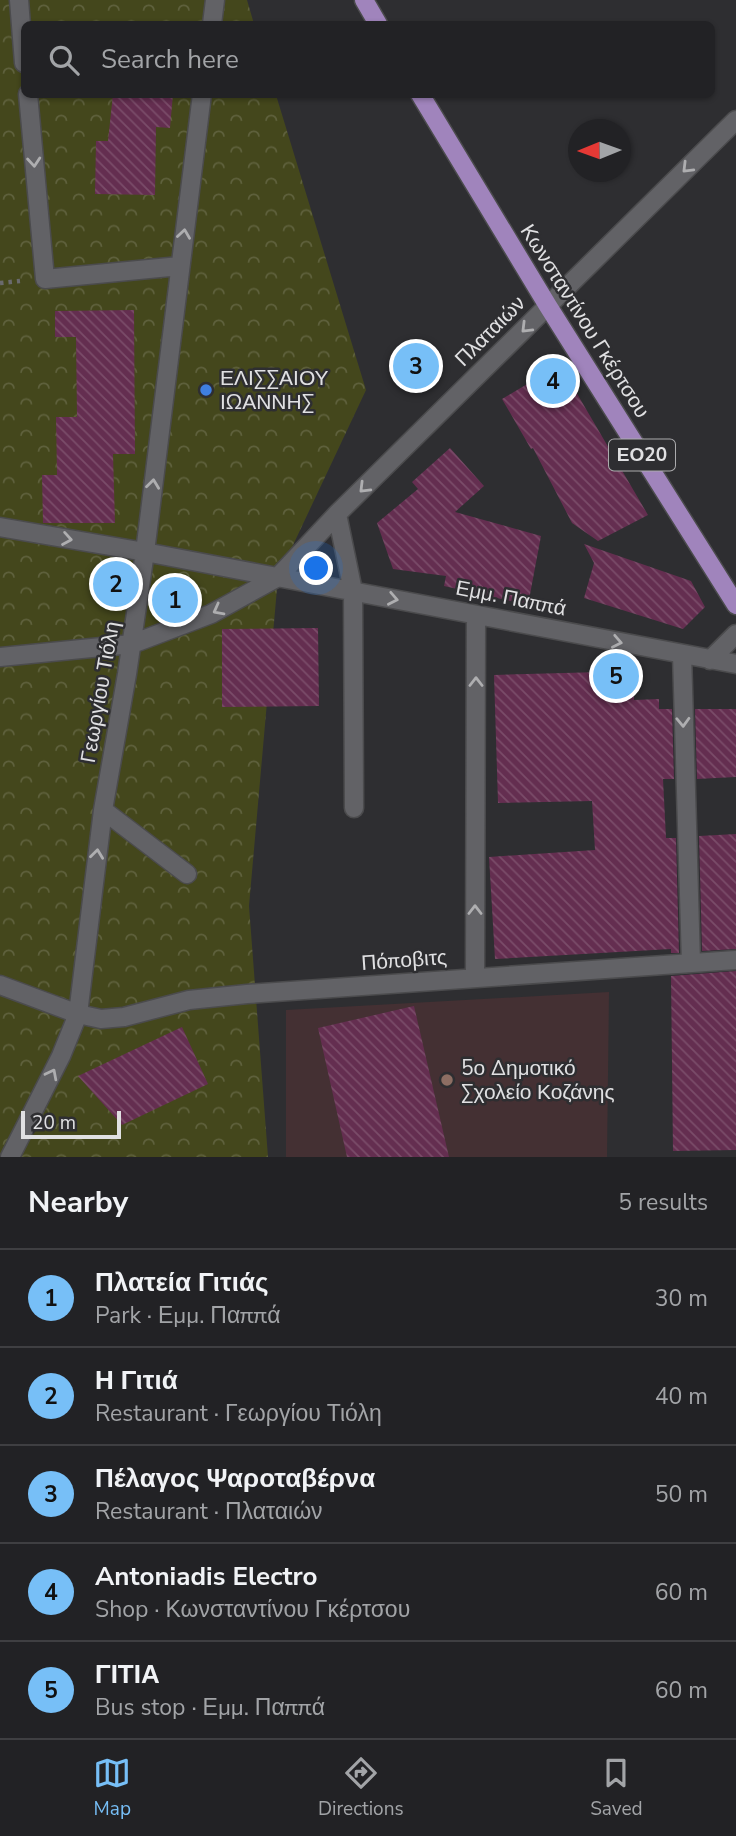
<!DOCTYPE html>
<html lang="en">
<head>
<meta charset="utf-8">
<style>
	:root { --surface:#222225; --page:#2e2f32; --text:#f1f3f6; --muted:#a2a4a7; --line:#3f3f42; --accent:#77bff7 }
	body { margin:0; font-family:"Nunito Sans",sans-serif; background:var(--page); color:var(--text) }
	.compass { position:absolute; left:568px; top:119px; width:63px; height:63px; border-radius:50%; background:var(--surface); box-shadow:0 2px 5px #0004; rotate:269deg }
	.scale { position:absolute; left:21px; bottom:18px; width:100px; box-sizing:border-box; padding-left:7px; border:4px solid #e0e0e2; border-top:0; font-size:19px; line-height:24px; white-space:nowrap; color:#e0e0e2; -webkit-text-stroke:5px #2e2e31; paint-order:stroke }
	.you { position:absolute; left:317px; top:569px; width:24px; height:24px; margin:-18px; border:5px solid #fff; border-radius:50%; background:#1a73e8; box-shadow:0 0 0 10px #1a73e833 }
	.badge { display:grid; place-items:center; width:46px; height:46px; border-radius:50%; background:var(--accent); color:#111; font-size:23px; font-weight:700 }
	.pin { position:absolute; translate:-50% -50%; border:4px solid #fff; box-shadow:0 2px 7px #0006 }
	.list { margin:0; padding:0; list-style:none }
	h2 { display:flex; justify-content:space-between; align-items:center; height:91px; margin:0; padding:0 28px; font-size:30px }
	h2 small { font-size:23px; font-weight:400; color:var(--muted) }
	.list li { display:grid; grid-template-columns:46px 1fr auto; gap:21px; align-items:center; box-sizing:border-box; height:98px; padding:0 28px; border-top:2px solid var(--line) }
	.list b { display:block; font-size:26px; white-space:nowrap }
	.list p { margin:0; font-size:23px; white-space:nowrap; color:var(--muted) }
	.list em { font-size:23px; font-style:normal; color:var(--muted) }
	.icon { flex:none; width:38px; height:38px; fill:none; stroke:currentColor; stroke-width:2; stroke-linecap:round; stroke-linejoin:round }
	.map { position:relative; flex:none; width:736px; height:1157px; overflow:hidden }
	.search { position:absolute; background:var(--surface); box-shadow:0 2px 5px #0004; left:21px; right:21px; top:21px; height:77px; display:flex; align-items:center; gap:18px; box-sizing:border-box; padding:0 24px; border-radius:10px; color:var(--muted); font-size:26px }
	.sheet { height:581px; background:var(--surface) }
	nav { display:flex; justify-content:space-around; align-items:center; box-sizing:border-box; height:98px; border-top:2px solid var(--line); background:var(--surface); font-size:19px; color:var(--muted) }
	nav a { display:grid; justify-items:center; gap:4px }
	nav .on { color:var(--accent) }
	.map>svg:first-child { display:block }
	.education { fill:#443033 }
	.park { fill:url(#park-crowns) }
	.building { fill:url(#building-back-hatch) }
	.lines { fill:none; stroke-linecap:round; stroke-linejoin:round }
	.minor-casing { stroke:#4b4b4d; stroke-width:21 }
	.major-casing { stroke:#4b4b4d; stroke-width:21 }
	.path { stroke:#6a6a6d; stroke-width:4.5; stroke-dasharray:3.5 5; stroke-linecap:butt }
	.minor { stroke:#626266; stroke-width:18 }
	.major { stroke:#a084bc; stroke-width:18 }
	.oneway { stroke:#aeaeb0 }
	.shop-dot { fill:#3f7fe0; stroke:#2e2e31; stroke-width:2.5 }
	.education-dot { fill:#8d6e63; stroke:#2e2e31; stroke-width:2.5 }
	.labels { text-anchor:middle; dominant-baseline:central; stroke-width:5; stroke-linejoin:round; paint-order:stroke }
	.shield { fill:#2e2e31; stroke:#ababad; stroke-width:2 }
	.shield-label { font-size:19px; font-weight:bold; fill:#e0e0e2 }
	.street-label { font-size:21px; fill:#e0e0e2; stroke:#2e2e31 }
	.poi-label { font-size:21px; fill:#e0e0e2; stroke:#2e2e31; text-anchor:start }
</style>
</head>
<body>
<div class="map">
<svg width="736" height="1157" viewBox="0 0 736 1157">
	<defs>
		<pattern id="park-crowns" width="20" height="18" patternUnits="userSpaceOnUse" patternTransform="scale(1.75)"><rect width="20" height="18" fill="#44471c"/><path d="M2 6a3 3 0 1 1 6 0M12 15a3 3 0 1 1 6 0" fill="none" stroke="#5f613d"/></pattern>
		<pattern id="building-back-hatch" width="6" height="6" patternUnits="userSpaceOnUse" patternTransform="scale(1.75)"><rect width="6" height="6" fill="#642e50"/><path d="M-1 5l2 2M0 0l6 6M5-1l2 2" fill="none" stroke="#7a4c69"/></pattern>
	</defs>
	<rect width="100%" height="100%" fill="#2e2e31"/>
	<path class="education" d="M609,992L607,1157H286V1010Z"/>
	<path class="park" d="M0,0H247L254,24H24V94L276,95L366,390L278,577L249,906L268,1157H0Z"/>
	<path class="building" d="M113,94H173L170,128L156,127L155,195L95,194L96,141H108Z
		M134,310L135,454H113L115,523H43L42,475H57L56,417H77L76,337H55V311Z
		M555,356L648,515L598,541L572,523L533,448L531,449L502,399L534,380L529,371Z
		M450,448L484,486L455,512L541,536L528,605L444,586L446,576L393,569L377,523L418,489L412,482Z
		M584,544L691,581L705,607L683,629L584,598L594,563Z
		M318,628L319,706L222,707V629Z
		M601,672V694L634,693V700L659,699V709H672L674,779H663L666,838H676L679,953H671V949L495,959L489,857L595,850L592,801L498,803L494,675Z
		M695,709H736V777L697,779Z
		M736,834V949L702,951L699,836Z
		M736,971V1150L673,1151L671,976Z
		M414,1006L449,1157H347L318,1028Z
		M182,1027L208,1084L122,1125L78,1076Z"/>
	<g class="lines">
		<g class="minor-casing">
			<path id="minor" d="M19,0L24,63
				M212,24L215,0
				M28,94L45,279L180,266
				M337,514L353,591L354,808
				M0,527L145,552L736,664
				M682,654L691,963
				M0,657L132,644L211,614L278,577L337,514L736,120
				M710,660L736,634
				M103,810L187,874
				M475,978L476,615
				M0,985L78,1014L101,1019L124,1017L189,1000L247,994L736,960
				M10,1157L61,1056L78,1014L103,810L127,674L145,552L202,94"/>
		</g>
		<g class="major-casing">
			<path id="major" d="M364,0L378,24
				M420,94L548,306L736,605"/>
		</g>
		<path class="path" d="M0,283L20,281"/>
		<use href="#minor" class="minor"/>
		<use href="#major" class="major"/>
	</g>
	<defs><path id="oneway-chevron" d="M-2-3.5L2.5 0L-2 3.5" fill="none" stroke-width="1.6" stroke-linecap="round" stroke-linejoin="round" transform="scale(1.75)"/></defs>
	<g class="oneway">
		<use href="#oneway-chevron" transform="translate(34 162) rotate(85)"/>
		<use href="#oneway-chevron" transform="translate(687 168) rotate(135)"/>
		<use href="#oneway-chevron" transform="translate(184 234) rotate(-82)"/>
		<use href="#oneway-chevron" transform="translate(526 328) rotate(135)"/>
		<use href="#oneway-chevron" transform="translate(153 484) rotate(-83)"/>
		<use href="#oneway-chevron" transform="translate(364 488) rotate(135)"/>
		<use href="#oneway-chevron" transform="translate(67 539) rotate(10)"/>
		<use href="#oneway-chevron" transform="translate(393 599) rotate(11)"/>
		<use href="#oneway-chevron" transform="translate(218 610) rotate(152)"/>
		<use href="#oneway-chevron" transform="translate(617 642) rotate(11)"/>
		<use href="#oneway-chevron" transform="translate(476 682) rotate(-90)"/>
		<use href="#oneway-chevron" transform="translate(683 722) rotate(88)"/>
		<use href="#oneway-chevron" transform="translate(97 854) rotate(-83)"/>
		<use href="#oneway-chevron" transform="translate(475 910) rotate(-90)"/>
		<use href="#oneway-chevron" transform="translate(52 1074) rotate(-63)"/>
	</g>
	<circle class="shop-dot" cx="206" cy="390" r="7"/>
	<circle class="education-dot" cx="447" cy="1080" r="7"/>
	<g class="labels">
		<rect class="shield" x="609" y="439.5" width="66" height="31" rx="5"/>
		<g class="shield-label">
			<text x="642" y="455">ΕΟ20</text>
		</g>
		<g class="street-label">
			<text transform="translate(585 321) rotate(58)">Κωνσταντίνου Γκέρτσου</text>
			<text transform="translate(490 331) rotate(-45)">Πλαταιών</text>
			<text transform="translate(511 598) rotate(11)">Εμμ. Παππά</text>
			<text transform="translate(100 692) rotate(-80)">Γεωργίου Τιόλη</text>
			<text transform="translate(404 960) rotate(-4)">Πόποβιτς</text>
		</g>
		<g class="poi-label">
			<text x="220" y="378">ΕΛΙΣΣΑΙΟΥ<tspan x="220" dy="24">ΙΩΑΝΝΗΣ</tspan></text>
			<text x="461" y="1068">5ο Δημοτικό<tspan x="461" dy="24">Σχολείο Κοζάνης</tspan></text>
		</g>
	</g>
</svg>
<svg class="compass" viewBox="-18 -18 36 36"><path d="M0-13l5 13h-10z" fill="#e53935"/><path d="M0 13l5-13h-10z" fill="#a2a4a7"/></svg>
<div class="scale">20 m</div>
<div class="you"></div>
<div class="pin badge" style="left:175px;top:600px">1</div>
<div class="pin badge" style="left:116px;top:584px">2</div>
<div class="pin badge" style="left:416px;top:366px">3</div>
<div class="pin badge" style="left:553px;top:381px">4</div>
<div class="pin badge" style="left:616px;top:676px">5</div>
<div class="search"><svg class="icon" aria-label="search" viewBox="0 0 24 24"><circle cx="10" cy="10" r="6"/><path d="M15 15l6 6"/></svg>Search here</div>
</div>
<section class="sheet">
<h2>Nearby<small>5 results</small></h2>
<ul class="list">
<li><span class="badge">1</span><div><b>Πλατεία Γιτιάς</b><p>Park · Εμμ. Παππά</p></div><em>30 m</em></li>
<li><span class="badge">2</span><div><b>Η Γιτιά</b><p>Restaurant · Γεωργίου Τιόλη</p></div><em>40 m</em></li>
<li><span class="badge">3</span><div><b>Πέλαγος Ψαροταβέρνα</b><p>Restaurant · Πλαταιών</p></div><em>50 m</em></li>
<li><span class="badge">4</span><div><b>Antoniadis Electro</b><p>Shop · Κωνσταντίνου Γκέρτσου</p></div><em>60 m</em></li>
<li><span class="badge">5</span><div><b>ΓΙΤΙΑ</b><p>Bus stop · Εμμ. Παππά</p></div><em>60 m</em></li>
</ul>
</section>
<nav>
<a class="on"><svg class="icon" aria-label="map" viewBox="0 0 24 24"><path d="M3 6l6-2 6 2 6-2v14l-6 2-6-2-6 2zM9 4v14M15 6v14"/></svg>Map</a>
<a><svg class="icon" aria-label="directions" viewBox="0 0 24 24"><path d="M12 3l9 9-9 9-9-9zM9 14v-3h6M13 9l2 2-2 2"/></svg>Directions</a>
<a><svg class="icon" aria-label="saved" viewBox="0 0 24 24"><path d="M7 4h10v16l-5-4-5 4z"/></svg>Saved</a>
</nav>
</body>
</html>
